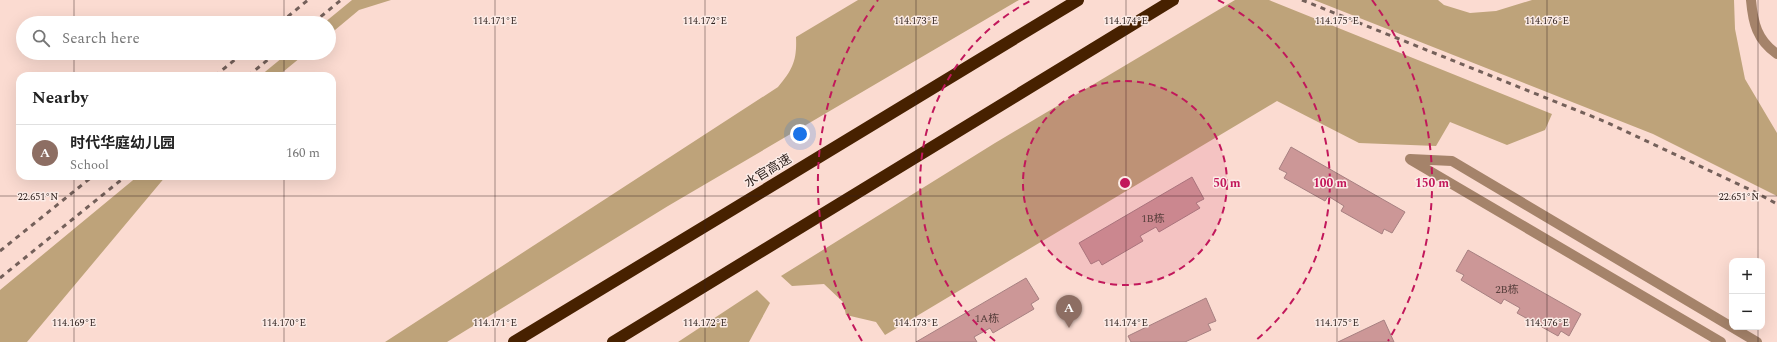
<!DOCTYPE html>
<html lang="en">
<head>
<meta charset="utf-8">
<style>
	:root { --surface:#fff; --page:#f6f6f6; --text:#222; --muted:#767676; --line:#e0e0e0; --accent:#1a73e8 }
	body { margin:0; font-family:Spectral,"Noto Sans SC",serif; background:var(--page); color:var(--text) }
	.controls { position:absolute; right:12px; bottom:12px; display:grid; overflow:hidden; border-radius:8px; box-shadow:0 4px 16px #0002 }
	.controls button { width:36px; height:36px; display:grid; place-items:center; padding:0; border:0; border-bottom:1px solid var(--line); background:var(--surface); color:var(--text); font:20px sans-serif }
	.you { position:absolute; left:800px; top:134px; width:14px; height:14px; margin:-10px; border:3px solid #fff; border-radius:50%; background:#1a73e8; box-shadow:0 0 0 6px #1a73e833 }
	.badge { display:grid; place-items:center; width:26px; height:26px; border-radius:50%; background:var(--accent); color:#fff; font-size:13px; font-weight:700 }
	.pin { position:absolute; translate:-50% -33px; filter:drop-shadow(0 1px 2px #0008) }
	.pin::after { content:''; position:absolute; top:21px; width:14px; height:12px; background:inherit; clip-path:polygon(0 0,100% 0,50% 100%) }
	.list { margin:0; padding:0; list-style:none }
	h2 { display:flex; justify-content:space-between; align-items:center; height:52px; margin:0; padding:0 16px; font-size:17px }
	h2 small { font-size:13px; font-weight:400; color:var(--muted) }
	.list li { display:grid; grid-template-columns:26px 1fr auto; gap:12px; align-items:center; box-sizing:border-box; height:56px; padding:0 16px; border-top:1px solid var(--line) }
	.list b { display:block; font-size:15px; white-space:nowrap }
	.list p { margin:0; font-size:13px; white-space:nowrap; color:var(--muted) }
	.list em { font-size:13px; font-style:normal; color:var(--muted) }
	.icon { flex:none; width:22px; height:22px; fill:none; stroke:currentColor; stroke-width:2; stroke-linecap:round; stroke-linejoin:round }
	.map { position:relative; flex:none; width:1777px; height:342px; overflow:hidden }
	.search { position:absolute; background:var(--surface); box-shadow:0 4px 16px #0002; left:16px; top:16px; width:320px; height:44px; display:flex; align-items:center; gap:10px; box-sizing:border-box; padding:0 14px; border-radius:22px; color:var(--muted); font-size:15px }
	.panel { position:absolute; background:var(--surface); box-shadow:0 4px 16px #0002; left:16px; top:72px; width:320px; height:108px; border-radius:12px }
	.map>svg:first-child { display:block }
	.forest { fill:#bea37a }
	.building { fill:#cc9797; stroke:#a78081 }
	.lines { fill:none; stroke-linecap:round; stroke-linejoin:round }
	.minor { stroke:#a5836a; stroke-width:10 }
	.highway { stroke:#472100; stroke-width:12 }
	.rail { stroke:#74605a; stroke-width:3; stroke-dasharray:5 5; stroke-linecap:butt }
	.ticks { fill:none; stroke:#30221e; stroke-width:1; stroke-opacity:0.45 }
	.ring { fill:none; stroke:#c2185b; stroke-width:2; stroke-dasharray:7 5 }
	.labels { text-anchor:middle; dominant-baseline:central; stroke-width:3; stroke-linejoin:round; paint-order:stroke }
	.number-label { font-size:11px; fill:#573f3c }
	.street-label { font-size:13px; fill:#30221e; stroke:#fcece7 }
	.ticks-label { font-size:10px; text-anchor:middle; fill:#30221e; stroke:#fcece7; stroke-width:3; stroke-linejoin:round; paint-order:stroke }
	.centre { fill:#c2185b; stroke:#fcece7; stroke-width:2 }
	.ring-label { font-size:12px; text-anchor:middle; font-weight:bold; fill:#c2185b; stroke:#fcece7; stroke-width:3; stroke-linejoin:round; paint-order:stroke }
</style>
</head>
<body>
<div class="map">
<svg width="1777" height="342" viewBox="0 0 1777 342">
	<rect width="100%" height="100%" fill="#fbdbd1"/>
	<path class="forest" d="M352,0H391L359,10L329,35V23H324Z
		M858,0H1019L668,206L447,342H385L778,87C793,69 797,60 796,37Z
		M1235,0H1269L1552,114L1545,130L1507,145L1450,122L1436,146L1359,143L1277,101L885,335L876,322L846,315L843,302L824,284L792,286L781,276L995,143Z
		M1314,0H1438L1444,5L1470,13L1496,11L1532,0H1734L1735,29L1745,79L1777,133V196L1653,134Z
		M288,53H306L278,76H260Z
		M138,176H166L27,342H0V290Z
		M757,290L770,303L749,342H678Z"/>
	<path class="building" d="M1291,147L1405,212L1392,233L1384,229L1382,234L1341,211L1344,206L1328,196L1325,201L1284,178L1287,173L1279,169Z
		M1192,177L1204,199L1196,203L1200,208L1159,232L1156,227L1140,236L1143,241L1102,265L1099,260L1091,264L1079,243Z
		M1468,250L1581,314L1569,336L1561,331L1558,336L1517,313L1520,308L1504,299L1501,304L1461,280L1464,275L1456,271Z
		M1026,278L1039,299L1031,304L1034,309L993,333L990,328L974,337L977,342H916Z
		M1206,298L1216,321L1208,324L1211,330L1185,342H1131L1128,336Z
		M1384,320L1394,342H1338Z"/>
	<g class="lines">
		<path class="minor" d="M1751,0C1753,23 1757,40 1777,54
			M1410,159L1452,161L1757,342
			M1411,160L1721,342"/>
		<path class="highway" d="M514,342L1078,0
			M613,342L1173,0"/>
		<path class="rail" d="M1302,0L1606,122L1753,191L1777,204
			M280,23L308,0
			M313,23L341,0
			M215,76L243,53
			M248,76L276,53
			M0,251L93,176
			M0,278L126,176"/>
	</g>
	<path class="ticks" d="M74,0V23M284,0V23M495,0V342M705,0V342M916,0V342M1126,0V342M1337,0V342M1547,0V342M1758,0V261M74,53V76M284,53V76M74,176V342M284,176V342M0,196H1777M1758,327V342"/>
	<circle cx="1125" cy="183" r="102" fill="#c2185b" fill-opacity=".12"/>
	<g class="ring">
		<circle cx="1125" cy="183" r="102"/>
		<path d="M995 341A205 205 0 0 1 1032 0M1218 0A205 205 0 0 1 1255 341"/>
		<path d="M862 341A307 307 0 0 1 878 0M1372 0A307 307 0 0 1 1388 341"/>
	</g>
	<g class="labels">
		<g class="number-label">
			<text x="1153" y="218">1B栋</text>
			<text x="1507" y="289">2B栋</text>
			<text x="987" y="318">1A栋</text>
		</g>
		<g class="street-label">
			<text transform="translate(768 171) rotate(-31)">水官高速</text>
		</g>
	</g>
	<g class="ticks-label">
		<text x="495" y="24">114.171°E</text>
		<text x="705" y="24">114.172°E</text>
		<text x="916" y="24">114.173°E</text>
		<text x="1126" y="24">114.174°E</text>
		<text x="1337" y="24">114.175°E</text>
		<text x="1547" y="24">114.176°E</text>
		<text x="38" y="200">22.651°N</text>
		<text x="1739" y="200">22.651°N</text>
		<text x="74" y="326">114.169°E</text>
		<text x="284" y="326">114.170°E</text>
		<text x="495" y="326">114.171°E</text>
		<text x="705" y="326">114.172°E</text>
		<text x="916" y="326">114.173°E</text>
		<text x="1126" y="326">114.174°E</text>
		<text x="1337" y="326">114.175°E</text>
		<text x="1547" y="326">114.176°E</text>
	</g>
	<circle cx="1125" cy="183" r="6" class="centre"/>
	<g class="ring-label">
		<text x="1227" y="187">50 m</text>
		<text x="1330" y="187">100 m</text>
		<text x="1432" y="187">150 m</text>
	</g>
</svg>
<div class="controls">
<button>+</button>
<button>−</button>
</div>
<div class="you"></div>
<div class="pin badge" style="left:1069px;top:328px;background:#8d6e63">A</div>
<div class="search"><svg class="icon" aria-label="search" viewBox="0 0 24 24"><circle cx="10" cy="10" r="6"/><path d="M15 15l6 6"/></svg>Search here</div>
<section class="panel">
<h2>Nearby<small></small></h2>
<ul class="list">
<li><span class="badge" style="background:#8d6e63">A</span><div><b>时代华庭幼儿园</b><p>School</p></div><em>160 m</em></li>
</ul>
</section>
</div>
</body>
</html>
